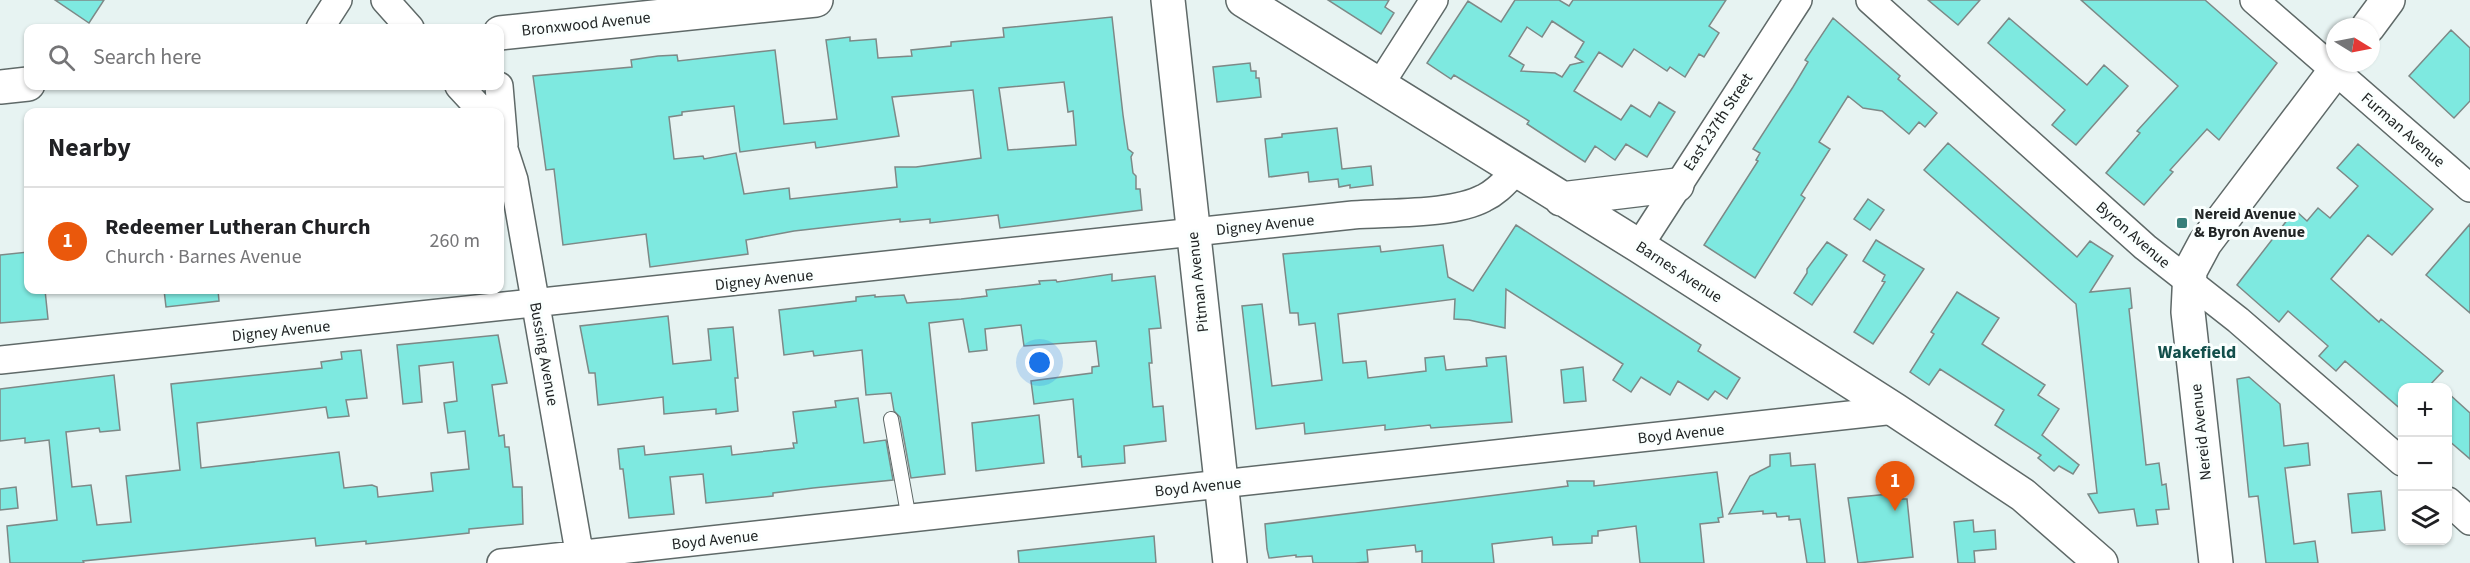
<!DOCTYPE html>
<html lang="en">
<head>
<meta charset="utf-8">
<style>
	:root { --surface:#fff; --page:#f6f6f6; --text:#202124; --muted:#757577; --line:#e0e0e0; --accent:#ea580c }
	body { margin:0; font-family:"Source Sans 3",sans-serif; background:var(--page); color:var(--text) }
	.controls { position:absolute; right:18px; bottom:18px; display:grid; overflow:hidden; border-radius:12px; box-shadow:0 2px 4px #0004 }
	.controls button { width:54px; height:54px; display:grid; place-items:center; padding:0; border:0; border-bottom:2px solid var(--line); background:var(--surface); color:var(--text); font:30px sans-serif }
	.compass { position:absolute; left:2326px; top:18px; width:54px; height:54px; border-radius:50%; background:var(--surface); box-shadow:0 2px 4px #0004; rotate:100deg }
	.you { position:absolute; left:1040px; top:363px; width:21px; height:21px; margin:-15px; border:4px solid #fff; border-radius:50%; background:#1a73e8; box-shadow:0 0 0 9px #1a73e833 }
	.badge { display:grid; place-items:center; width:39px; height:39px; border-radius:50%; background:var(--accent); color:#fff; font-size:20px; font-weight:700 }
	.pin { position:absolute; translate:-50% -50px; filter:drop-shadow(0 2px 3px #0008) }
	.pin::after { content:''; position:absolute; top:32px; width:21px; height:18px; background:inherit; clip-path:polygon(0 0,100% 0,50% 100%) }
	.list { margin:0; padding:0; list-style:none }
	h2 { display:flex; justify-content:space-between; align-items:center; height:78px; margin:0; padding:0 24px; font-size:26px }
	h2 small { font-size:20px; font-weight:400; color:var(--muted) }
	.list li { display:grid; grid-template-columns:39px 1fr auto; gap:18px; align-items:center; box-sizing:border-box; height:108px; padding:0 24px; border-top:2px solid var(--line) }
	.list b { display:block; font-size:22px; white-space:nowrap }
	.list p { margin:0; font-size:20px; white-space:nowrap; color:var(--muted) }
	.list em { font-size:20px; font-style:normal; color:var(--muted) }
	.icon { flex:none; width:33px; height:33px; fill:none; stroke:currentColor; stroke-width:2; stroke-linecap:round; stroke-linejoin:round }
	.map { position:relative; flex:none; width:2470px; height:563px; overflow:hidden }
	.search { position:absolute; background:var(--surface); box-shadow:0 2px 4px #0004; left:24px; top:24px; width:480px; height:66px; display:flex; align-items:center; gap:15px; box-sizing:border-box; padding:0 21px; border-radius:12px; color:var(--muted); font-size:22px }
	.panel { position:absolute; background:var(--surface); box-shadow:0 2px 4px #0004; left:24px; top:108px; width:480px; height:186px; border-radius:12px }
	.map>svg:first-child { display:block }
	.building { fill:#7ee9e0; stroke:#7d8987; stroke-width:1.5; fill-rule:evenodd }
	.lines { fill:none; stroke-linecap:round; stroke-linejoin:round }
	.service-casing { stroke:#5f6968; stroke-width:16 }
	.minor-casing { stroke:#5f6968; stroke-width:30 }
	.tertiary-casing { stroke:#5f6968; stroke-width:36 }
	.service { stroke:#fff; stroke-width:14 }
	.minor { stroke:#fff; stroke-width:27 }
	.tertiary { stroke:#fff; stroke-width:33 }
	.poi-dot { fill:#387f7a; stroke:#fafffe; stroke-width:2 }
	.labels { text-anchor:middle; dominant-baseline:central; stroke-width:6; stroke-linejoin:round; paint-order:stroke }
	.street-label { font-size:16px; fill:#212525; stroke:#fafffe }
	.poi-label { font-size:16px; font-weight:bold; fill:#212525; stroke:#fafffe; text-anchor:start }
	.neighbourhood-label { font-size:18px; font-weight:bold; fill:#124f4b; stroke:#fafffe }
</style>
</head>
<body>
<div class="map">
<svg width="2470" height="563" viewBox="0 0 2470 563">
	<rect width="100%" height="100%" fill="#e7f3f2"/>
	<path class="building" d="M55,0H104L89,23Z
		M1328,0H1389L1385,7L1394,13L1381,34Z
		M1515,0H1559L1569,6L1573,0H1726L1709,26L1719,33L1704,57L1699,54L1685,77L1670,67L1667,71L1634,49L1622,67L1599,52L1574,91L1621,120L1631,105L1650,117L1659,102L1675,112L1647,157L1626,144L1615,160L1595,146L1585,162L1527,124L1529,121L1454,75L1451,79L1427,63L1468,1L1501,22ZM1552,21L1584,42L1575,57L1583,62L1570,65L1562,77L1555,73L1521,71L1524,65L1509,56L1527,27L1542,37Z
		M1928,0H1980L1958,25Z
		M2081,0H2205L2277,63L2219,140L2207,129L2170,170L2173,172L2144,205L2106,173L2140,133L2137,131L2178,86Z
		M1112,17L1123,115L1128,149L1133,153L1131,157L1133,173L1136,176V189H1140L1142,210L1000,228L998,215L930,223V219L900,222V219L794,231L746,240L748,254L650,267L646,234L563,245L554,169L546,170L533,76L632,67L631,60L658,56L677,55L678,61L775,50L784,124L837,119L826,40L850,37V41L876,39L878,58L912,56L911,50L951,46V42L1004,37L1003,28ZM1064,82L1068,112L1073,111L1076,145L1008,150L999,88ZM973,90L981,158L916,167H895L897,187L790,199L789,188L744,194L736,153L704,159L703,156L674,159L669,117L682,115V112L734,106L740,152L815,142L816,148L899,136L892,97Z
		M1833,18L1900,76L1898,79L1937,113L1925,127L1919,122L1909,134L1882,111L1863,108L1848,96L1819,142L1830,149L1801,195L1805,198L1755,278L1704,245L1758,161L1756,160L1760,153L1753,149L1793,87L1808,62L1805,60Z
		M2009,18L2087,85L2104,65L2128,86L2076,145L2052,125L2065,110L1988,43Z
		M2451,30L2470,48V101L2454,118L2409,76Z
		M1250,63L1251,71H1256V78H1259L1261,97L1217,102L1213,67Z
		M1337,128L1342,169L1371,166L1373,185L1350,188V185L1339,187L1338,179L1309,182L1308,172L1269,177L1265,139L1282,137V134Z
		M1948,143L2077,257L2090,241L2113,256L2090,292L2130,288L2132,308L2129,309L2146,465L2159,463L2162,485L2166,484L2169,509L2156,510L2158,524L2137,526L2134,509L2099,513L2088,494L2097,493L2076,304L1924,170Z
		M2358,144L2433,209L2392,255L2368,235L2331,279L2379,322L2381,319L2443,371L2428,387H2403V411L2345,361L2336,371L2319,356L2328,346L2288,311L2279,322L2237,285L2295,210L2307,221L2318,208L2330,218L2358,186L2337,168Z
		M1868,199L1884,210L1870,230L1854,219Z
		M2470,224V313L2426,275Z
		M1516,225L1701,345L1698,351L1740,378L1727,399L1715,391L1708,400L1678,381L1670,395L1641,377L1631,392L1613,380L1623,364L1506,289L1505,328L1469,320L1454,319L1455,299L1338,314L1343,363L1366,361L1368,378L1426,371L1425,358L1444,356L1446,370L1487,366L1486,358L1506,356L1512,422L1431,428L1430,425L1385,430V425L1305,434L1304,423L1256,429L1242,306L1262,304L1272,386L1322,380L1315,323L1299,325L1298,313H1290L1283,254L1380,246L1381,252L1443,245L1448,277L1473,291Z
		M1876,240L1924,269L1873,344L1854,332L1885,282L1882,281L1885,275L1863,261Z
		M1827,242L1847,255L1812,305L1794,293L1807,273V269Z
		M28,252V290H45L48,319L0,323V255Z
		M1112,274V281L1155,276L1161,328L1149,329L1152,363H1149L1153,407L1163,406L1166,441L1124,446L1125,463L1082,467L1081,456L1078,457L1073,399L1034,404L1031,381L1092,373V367L1099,366L1096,341L1024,346L1021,325L985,329L987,350L969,352L963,319L929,323L945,474L911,478L900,417L894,411L891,393L866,395L862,350L814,356L813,351L784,355L779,310L856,301V297L875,295V297L904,295L907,303L961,299L987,296L986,290L1040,284L1039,281L1056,280L1057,282Z
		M164,290H218L219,301L166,307Z
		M1957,292L1999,318L1982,344L2045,385L2038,395L2059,409L2042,435L2079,465L2073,474L2059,466L2054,471L2038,458L2041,455L1995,425L2004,410L1940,369L1929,385L1910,372L1934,334L1931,332Z
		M668,316L673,364L711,360L708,329L733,327L738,378H735L738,411L716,414V409L664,414L663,397L598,405L595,373H589L580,326Z
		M498,335L507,383L492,385L499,436L504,435L505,447H509L513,487H522L523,524L469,529V533L366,544V541L316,546L315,538L83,561L84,563H10L7,526L57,520L49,440L25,443V438L0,441V389L114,375L120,430L100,432L99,428L66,432L72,487L91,485L97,525L131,522L126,476L180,470L171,384L322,368L321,362L342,359L341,352L361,350L367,398L346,400L349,416L328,418L326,407L197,423L201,468L339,452L344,488L372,485L377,487L378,497L433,491L431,473L469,469L465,431L448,433L444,403L457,401L453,362L419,366L422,402L403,404L397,345Z
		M1583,367L1586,401L1564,403L1561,370Z
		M2249,377L2280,404L2284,446L2308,443L2310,465L2285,468L2294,544L2315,541L2318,563H2266L2258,496L2249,497L2237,379Z
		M2448,393L2470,413V459L2448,440Z
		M858,398L864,443L886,440L893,480L813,488L773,493V496L706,503L703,474L670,477L674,514L629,518L623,469H620L618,449L644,446L645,455L731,446L732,455L794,448L793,443H797L793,412L836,407L835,401Z
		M1039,415L1044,463L976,471L972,423Z
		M1790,453L1791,466L1815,464L1825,563H1807L1800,519L1789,520V516L1777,517L1776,513L1763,514V511L1729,514L1750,476L1770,466V455Z
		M1717,472L1723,517L1718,518L1719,522L1700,524L1704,563H1640L1636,526L1598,531V536H1592V543L1553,545L1552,537L1492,544L1494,563H1422V551L1416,552L1415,545L1367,550L1368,562L1355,563H1313L1312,556L1296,557V555L1269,558L1267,549L1265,524L1568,486L1567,481H1594V486Z
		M16,487L18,508L0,510V489Z
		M2381,491L2385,530L2352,533L2348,494Z
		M1900,493L1901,499H1907L1913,557L1858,563L1848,498Z
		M1973,520L1974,532L1995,530L1996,549L1974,551L1975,563H1958L1954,522Z
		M1154,536L1156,563H1019L1018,551Z"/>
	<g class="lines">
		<g class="service-casing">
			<path id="service" d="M891,419L909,519"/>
		</g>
		<g class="minor-casing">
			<path id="minor" d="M385,0L410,28
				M1870,0L2145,247L2238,320L2402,462
				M2254,0L2470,188
				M320,28L338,0
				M459,86L483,112
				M499,86L504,145
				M1379,86L1434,0
				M500,137L514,180L581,563
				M1639,246L1798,0
				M0,360L1353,215C1390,212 1452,215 1484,198C1497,192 1506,181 1516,171
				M2448,501L2470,521
				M501,563L1895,410"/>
		</g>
		<g class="tertiary-casing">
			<path id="tertiary" d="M1168,0L1230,563
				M1243,0L1639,246L1895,410L2023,495L2101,563
				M2368,27L2388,0
				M500,33L816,0
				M0,87L28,84
				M1561,199L1677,185
				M2216,563L2188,312L2190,271L2205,243L2341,63"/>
		</g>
		<use href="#service" class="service"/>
		<use href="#minor" class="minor"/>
		<use href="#tertiary" class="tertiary"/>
	</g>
	<rect class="poi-dot" x="2176" y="217" width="12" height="12" rx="3"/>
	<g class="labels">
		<g class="street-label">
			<text transform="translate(586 24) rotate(-6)">Bronxwood Avenue</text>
			<text transform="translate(1718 122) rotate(-57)">East 237th Street</text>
			<text transform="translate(2403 130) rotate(41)">Furman Avenue</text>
			<text transform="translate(1265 225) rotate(-6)">Digney Avenue</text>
			<text transform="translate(2133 235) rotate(41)">Byron Avenue</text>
			<text transform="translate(1679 272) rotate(33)">Barnes Avenue</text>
			<text transform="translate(764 280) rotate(-6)">Digney Avenue</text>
			<text transform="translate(1198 282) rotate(-96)">Pitman Avenue</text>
			<text transform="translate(281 331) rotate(-6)">Digney Avenue</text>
			<text transform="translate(544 354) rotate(80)">Bussing Avenue</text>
			<text transform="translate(2201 432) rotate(-96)">Nereid Avenue</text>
			<text transform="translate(1681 434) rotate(-6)">Boyd Avenue</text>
			<text transform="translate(1198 487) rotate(-6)">Boyd Avenue</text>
			<text transform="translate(715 540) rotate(-6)">Boyd Avenue</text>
		</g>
		<g class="poi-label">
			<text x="2194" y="214">Nereid Avenue<tspan x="2194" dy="18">&amp; Byron Avenue</tspan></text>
		</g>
		<g class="neighbourhood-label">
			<text x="2197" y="352">Wakefield</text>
		</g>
	</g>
</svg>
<div class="controls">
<button>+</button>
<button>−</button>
<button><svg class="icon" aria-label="layers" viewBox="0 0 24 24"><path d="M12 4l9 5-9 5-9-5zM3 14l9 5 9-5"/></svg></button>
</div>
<svg class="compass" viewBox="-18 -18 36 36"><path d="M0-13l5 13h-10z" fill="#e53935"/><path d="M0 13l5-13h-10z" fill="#757577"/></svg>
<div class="you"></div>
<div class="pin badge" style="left:1895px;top:511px">1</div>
<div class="search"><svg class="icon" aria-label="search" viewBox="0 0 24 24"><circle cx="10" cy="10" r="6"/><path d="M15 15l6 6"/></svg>Search here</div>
<section class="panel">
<h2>Nearby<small></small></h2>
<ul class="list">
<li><span class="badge">1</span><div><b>Redeemer Lutheran Church</b><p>Church · Barnes Avenue</p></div><em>260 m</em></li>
</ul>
</section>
</div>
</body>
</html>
